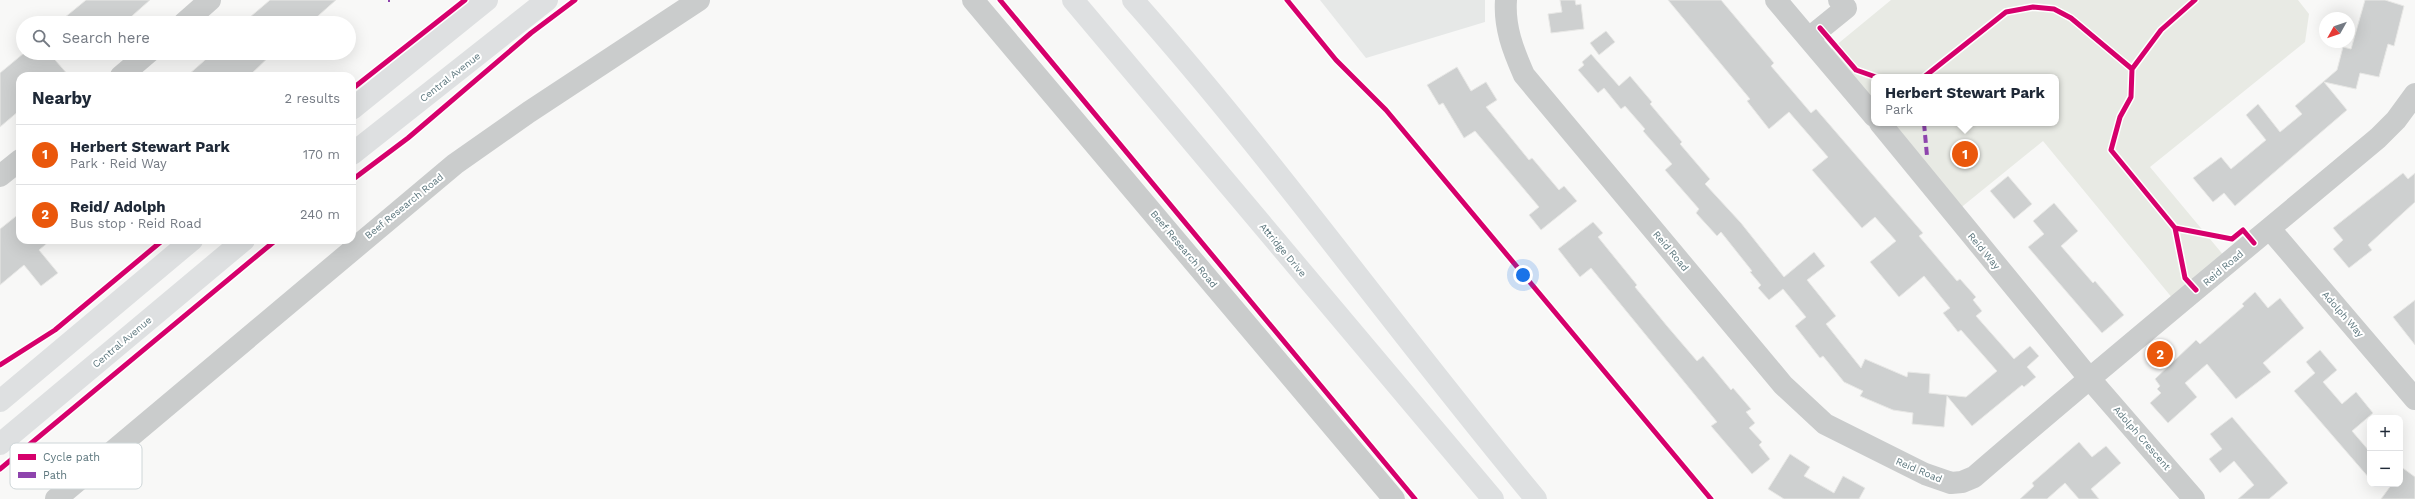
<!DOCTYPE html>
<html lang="en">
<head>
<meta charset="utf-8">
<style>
	:root { --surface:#fff; --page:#f6f6f7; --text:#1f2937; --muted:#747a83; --line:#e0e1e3; --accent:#ea580c }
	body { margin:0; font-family:"Work Sans",sans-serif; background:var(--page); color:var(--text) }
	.controls { position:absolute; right:12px; bottom:12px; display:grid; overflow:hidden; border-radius:8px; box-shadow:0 4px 16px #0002 }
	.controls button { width:36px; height:36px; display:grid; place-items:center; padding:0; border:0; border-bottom:1px solid var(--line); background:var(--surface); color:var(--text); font:20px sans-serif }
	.compass { position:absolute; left:2319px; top:12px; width:36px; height:36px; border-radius:50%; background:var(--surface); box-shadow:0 4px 16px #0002; rotate:230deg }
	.you { position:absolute; left:1523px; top:275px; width:14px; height:14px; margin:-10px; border:3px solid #fff; border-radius:50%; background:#1a73e8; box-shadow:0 0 0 6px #1a73e833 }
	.badge { display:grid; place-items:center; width:26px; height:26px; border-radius:50%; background:var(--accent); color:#fff; font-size:13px; font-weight:700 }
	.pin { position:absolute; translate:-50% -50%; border:2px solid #fff; box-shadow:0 1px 4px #0006 }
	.popup { position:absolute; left:1871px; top:74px; width:188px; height:52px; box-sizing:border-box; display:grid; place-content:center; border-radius:8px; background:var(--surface); filter:drop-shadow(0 1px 3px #0005); font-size:13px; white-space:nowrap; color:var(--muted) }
	.popup b { font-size:15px; color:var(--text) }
	.popup::after { content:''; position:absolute; left:50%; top:100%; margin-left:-8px; border:8px solid transparent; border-top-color:var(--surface) }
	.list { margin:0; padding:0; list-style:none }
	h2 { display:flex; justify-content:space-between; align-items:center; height:52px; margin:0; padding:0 16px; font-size:17px }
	h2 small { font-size:13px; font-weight:400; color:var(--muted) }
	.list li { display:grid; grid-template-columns:26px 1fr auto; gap:12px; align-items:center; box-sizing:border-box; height:60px; padding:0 16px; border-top:1px solid var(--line) }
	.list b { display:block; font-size:15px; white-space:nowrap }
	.list p { margin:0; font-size:13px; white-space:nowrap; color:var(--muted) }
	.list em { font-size:13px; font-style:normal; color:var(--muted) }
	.icon { flex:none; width:22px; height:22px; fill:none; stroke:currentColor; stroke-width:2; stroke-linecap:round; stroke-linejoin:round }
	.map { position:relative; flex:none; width:2415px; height:499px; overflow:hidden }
	.search { position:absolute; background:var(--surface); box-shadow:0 4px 16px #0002; left:16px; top:16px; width:340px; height:44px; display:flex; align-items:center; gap:10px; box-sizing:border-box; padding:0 14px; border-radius:22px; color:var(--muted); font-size:15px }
	.panel { position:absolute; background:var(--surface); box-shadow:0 4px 16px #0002; left:16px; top:72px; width:340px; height:172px; border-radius:12px }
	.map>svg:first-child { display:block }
	.built { fill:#e6e8e7 }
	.green { fill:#e8eae4 }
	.building { fill:#ced0d0; stroke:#e8e8e6 }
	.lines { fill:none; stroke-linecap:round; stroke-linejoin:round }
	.minor { stroke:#cacccc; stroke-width:22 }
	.major { stroke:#dee0e1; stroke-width:22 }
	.quiet { stroke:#8e44ad; stroke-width:4; stroke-dasharray:8 4; stroke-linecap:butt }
	.cycleway-casing { stroke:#fff; stroke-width:8 }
	.cycleway { stroke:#d6006c; stroke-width:5 }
	.labels { text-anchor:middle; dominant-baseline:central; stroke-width:4; stroke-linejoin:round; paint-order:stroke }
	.street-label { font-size:10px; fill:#5d777e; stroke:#fff }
	.key { fill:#fff; stroke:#ced6d8; stroke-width:1 }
	.key-label { font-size:11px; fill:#5d777e }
</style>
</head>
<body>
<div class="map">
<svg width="2415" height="499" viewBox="0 0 2415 499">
	<rect width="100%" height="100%" fill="#f8f8f7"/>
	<path class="built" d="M1320,0H1485V22L1366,58Z"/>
	<path class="green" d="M1891,0H2298L2309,14L2305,42L2150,167L2230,263L2178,305L2043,141L1953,214L1878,123H2056V77H1874V118L1823,56Z"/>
	<path class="building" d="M86,0H150L124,23H58Z
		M270,0H336L310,23H243Z
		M1560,0H1575L1576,5L1581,4L1584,29L1551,33L1548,14L1562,12Z
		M1668,0H1721L1774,63L1771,66L1811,113L1816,109L1923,233L1919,236L1957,281L1960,279L1976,297L1973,300L1982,311L1976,316L2014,359L2030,346L2039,356L2027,367L2036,377L2024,387L2022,385L1972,426L1947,396L1944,427L1912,424L1913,413L1893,410L1860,396L1863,391L1844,382L1823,356L1820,358L1795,326L1806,317L1783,289L1769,300L1758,288L1761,285L1750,272L1752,271L1721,232L1717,236L1696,213L1699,209L1665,170L1672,164L1643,131L1645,129L1625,106L1621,109L1604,88L1598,93L1578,70L1584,65L1582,62L1591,54L1619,86L1630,76L1652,102L1650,104L1682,142L1680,144L1710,179L1705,184L1741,223L1784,277L1814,252L1825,266L1807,280L1836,316L1826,324L1861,368L1865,359L1907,377L1908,372L1930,374L1929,393L1966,397L1997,371L1961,330L1958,332L1943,313L1950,308L1924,276L1899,297L1870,262L1896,241L1875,217L1862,228L1812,170L1828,157L1789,112L1769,129L1747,101L1750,99Z
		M2365,0H2385L2404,6L2394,46L2388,44L2379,77L2360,73L2356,89L2324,82L2347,110L2235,206L2224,193L2213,202L2193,178L2221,157L2231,169L2266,140L2246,115L2258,104L2280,132L2302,114L2295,106L2337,70L2343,47L2351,49Z
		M1606,31L1615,42L1599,55L1590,43Z
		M24,53H49L69,76H20V110L0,127V73Z
		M213,53H273L249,76H187Z
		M1457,67L1471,91L1486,82L1497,100L1486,107L1529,160L1532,158L1559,190L1564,186L1577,201L1541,230L1529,215L1539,207L1475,131L1464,138L1443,103L1439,105L1427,85Z
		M2403,173L2408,179L2415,173V202L2368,245L2372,250L2349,268L2333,249L2343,240L2333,228Z
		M2008,176L2032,204L2014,219L1990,191Z
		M2054,203L2078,231L2061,246L2093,283L2095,281L2124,315L2102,333L2028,247L2044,234L2033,221Z
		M20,213V240H51L39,250L58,273L41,286L24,265L0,285V229Z
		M1593,222L1603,233L1598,237L1637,285L1635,287L1667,326L1697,361L1703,356L1731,390L1733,388L1751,409L1746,412L1755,423L1749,428L1762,442L1759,445L1770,459L1752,474L1711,426L1717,422L1591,268L1580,277L1558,249Z
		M2255,292L2268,308L2280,298L2304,328L2263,363L2271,372L2236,399L2207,364L2185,383L2197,397L2168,423L2150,403L2161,393L2157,389L2160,386L2155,379L2196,340L2200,344L2244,306L2242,304Z
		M2415,300V345L2393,317Z
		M2320,350L2337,370L2323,382L2342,404L2356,392L2373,413L2352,431L2370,452V479L2294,391L2315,373L2306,362Z
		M2232,417L2288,483L2269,499H2238L2254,485L2234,461L2220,473L2209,459L2222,449L2210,434Z
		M2079,442L2092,457L2106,446L2121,463L2091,489L2099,499H2079L2065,483L2047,499H2020L2034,486L2032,483Z
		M1790,454L1810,467L1804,476L1834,493L1843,476L1865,488L1859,499H1784L1768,489Z
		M2400,466L2415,477V499H2381L2392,484H2400Z"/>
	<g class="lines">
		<path class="minor" d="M973,0L1394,499
			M1506,0C1504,27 1513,50 1524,75L1783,385L1825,424L1925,474L1951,483L1962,482L1974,477C2107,362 2243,251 2378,138L2396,120L2415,94
			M1776,0L1874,116
			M184,23L210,0
			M1809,38L1846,8L1839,0
			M121,76L148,53
			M1880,123L2089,378L2194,499
			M0,176L20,160
			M2270,229L2415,399
			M56,499L455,164L529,112L699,0"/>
		<path class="major" d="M1073,0L1493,499
			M1133,0C1275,160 1399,335 1536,499
			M352,109L487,0
			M352,154L547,0
			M0,401L192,240
			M0,444L244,240"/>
		<path class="quiet" d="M388,0H390
			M1924,123L1927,156"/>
		<g class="cycleway-casing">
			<path id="cycleway" d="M1000,0L1415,499
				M1287,0L1336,60L1386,110L1711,499
				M2195,0L2161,30L2132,69L2131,97L2120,117L2111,150L2175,228L2232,239L2243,230L2254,243
				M1820,28L1856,70L1876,77
				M1924,77L2006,12L2033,7L2054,9L2071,18L2132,69
				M352,89L465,0
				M352,180L408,138L531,33L575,0
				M2175,228L2185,278L2196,290
				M0,365L55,330L163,240
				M0,469L276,240"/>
		</g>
		<use href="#cycleway" class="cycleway"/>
	</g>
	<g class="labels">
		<g class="street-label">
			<text transform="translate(450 77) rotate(-38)">Central Avenue</text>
			<text transform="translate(404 206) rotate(-39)">Beef Research Road</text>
			<text transform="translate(1184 249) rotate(50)">Beef Research Road</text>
			<text transform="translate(1283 250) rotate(50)">Attridge Drive</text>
			<text transform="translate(1671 251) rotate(50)">Reid Road</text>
			<text transform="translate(1984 251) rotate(50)">Reid Way</text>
			<text transform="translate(2223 268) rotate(-40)">Reid Road</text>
			<text transform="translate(2343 314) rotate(49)">Adolph Way</text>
			<text transform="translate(122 342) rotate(-40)">Central Avenue</text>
			<text transform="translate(2142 438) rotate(49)">Adolph Crescent</text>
			<text transform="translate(1919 470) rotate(23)">Reid Road</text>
		</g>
	</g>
	<rect x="10" y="443" width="132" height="46" rx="6" class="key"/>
	<rect x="18" y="454" width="18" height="6" fill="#d6006c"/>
	<rect x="18" y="472" width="18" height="6" fill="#8e44ad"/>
	<g class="key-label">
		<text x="43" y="461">Cycle path</text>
		<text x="43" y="479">Path</text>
	</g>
</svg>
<div class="controls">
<button>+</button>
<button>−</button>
</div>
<svg class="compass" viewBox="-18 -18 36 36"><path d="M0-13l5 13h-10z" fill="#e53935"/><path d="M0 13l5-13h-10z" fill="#747a83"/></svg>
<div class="you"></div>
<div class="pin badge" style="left:1965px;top:154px">1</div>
<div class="popup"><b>Herbert Stewart Park</b>Park</div>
<div class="pin badge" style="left:2160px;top:354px">2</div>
<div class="search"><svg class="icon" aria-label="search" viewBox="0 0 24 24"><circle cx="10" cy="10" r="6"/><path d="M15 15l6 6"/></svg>Search here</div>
<section class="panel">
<h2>Nearby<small>2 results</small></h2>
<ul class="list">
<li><span class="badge">1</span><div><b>Herbert Stewart Park</b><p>Park · Reid Way</p></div><em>170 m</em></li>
<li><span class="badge">2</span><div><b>Reid/ Adolph</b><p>Bus stop · Reid Road</p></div><em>240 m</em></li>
</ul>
</section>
</div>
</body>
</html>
